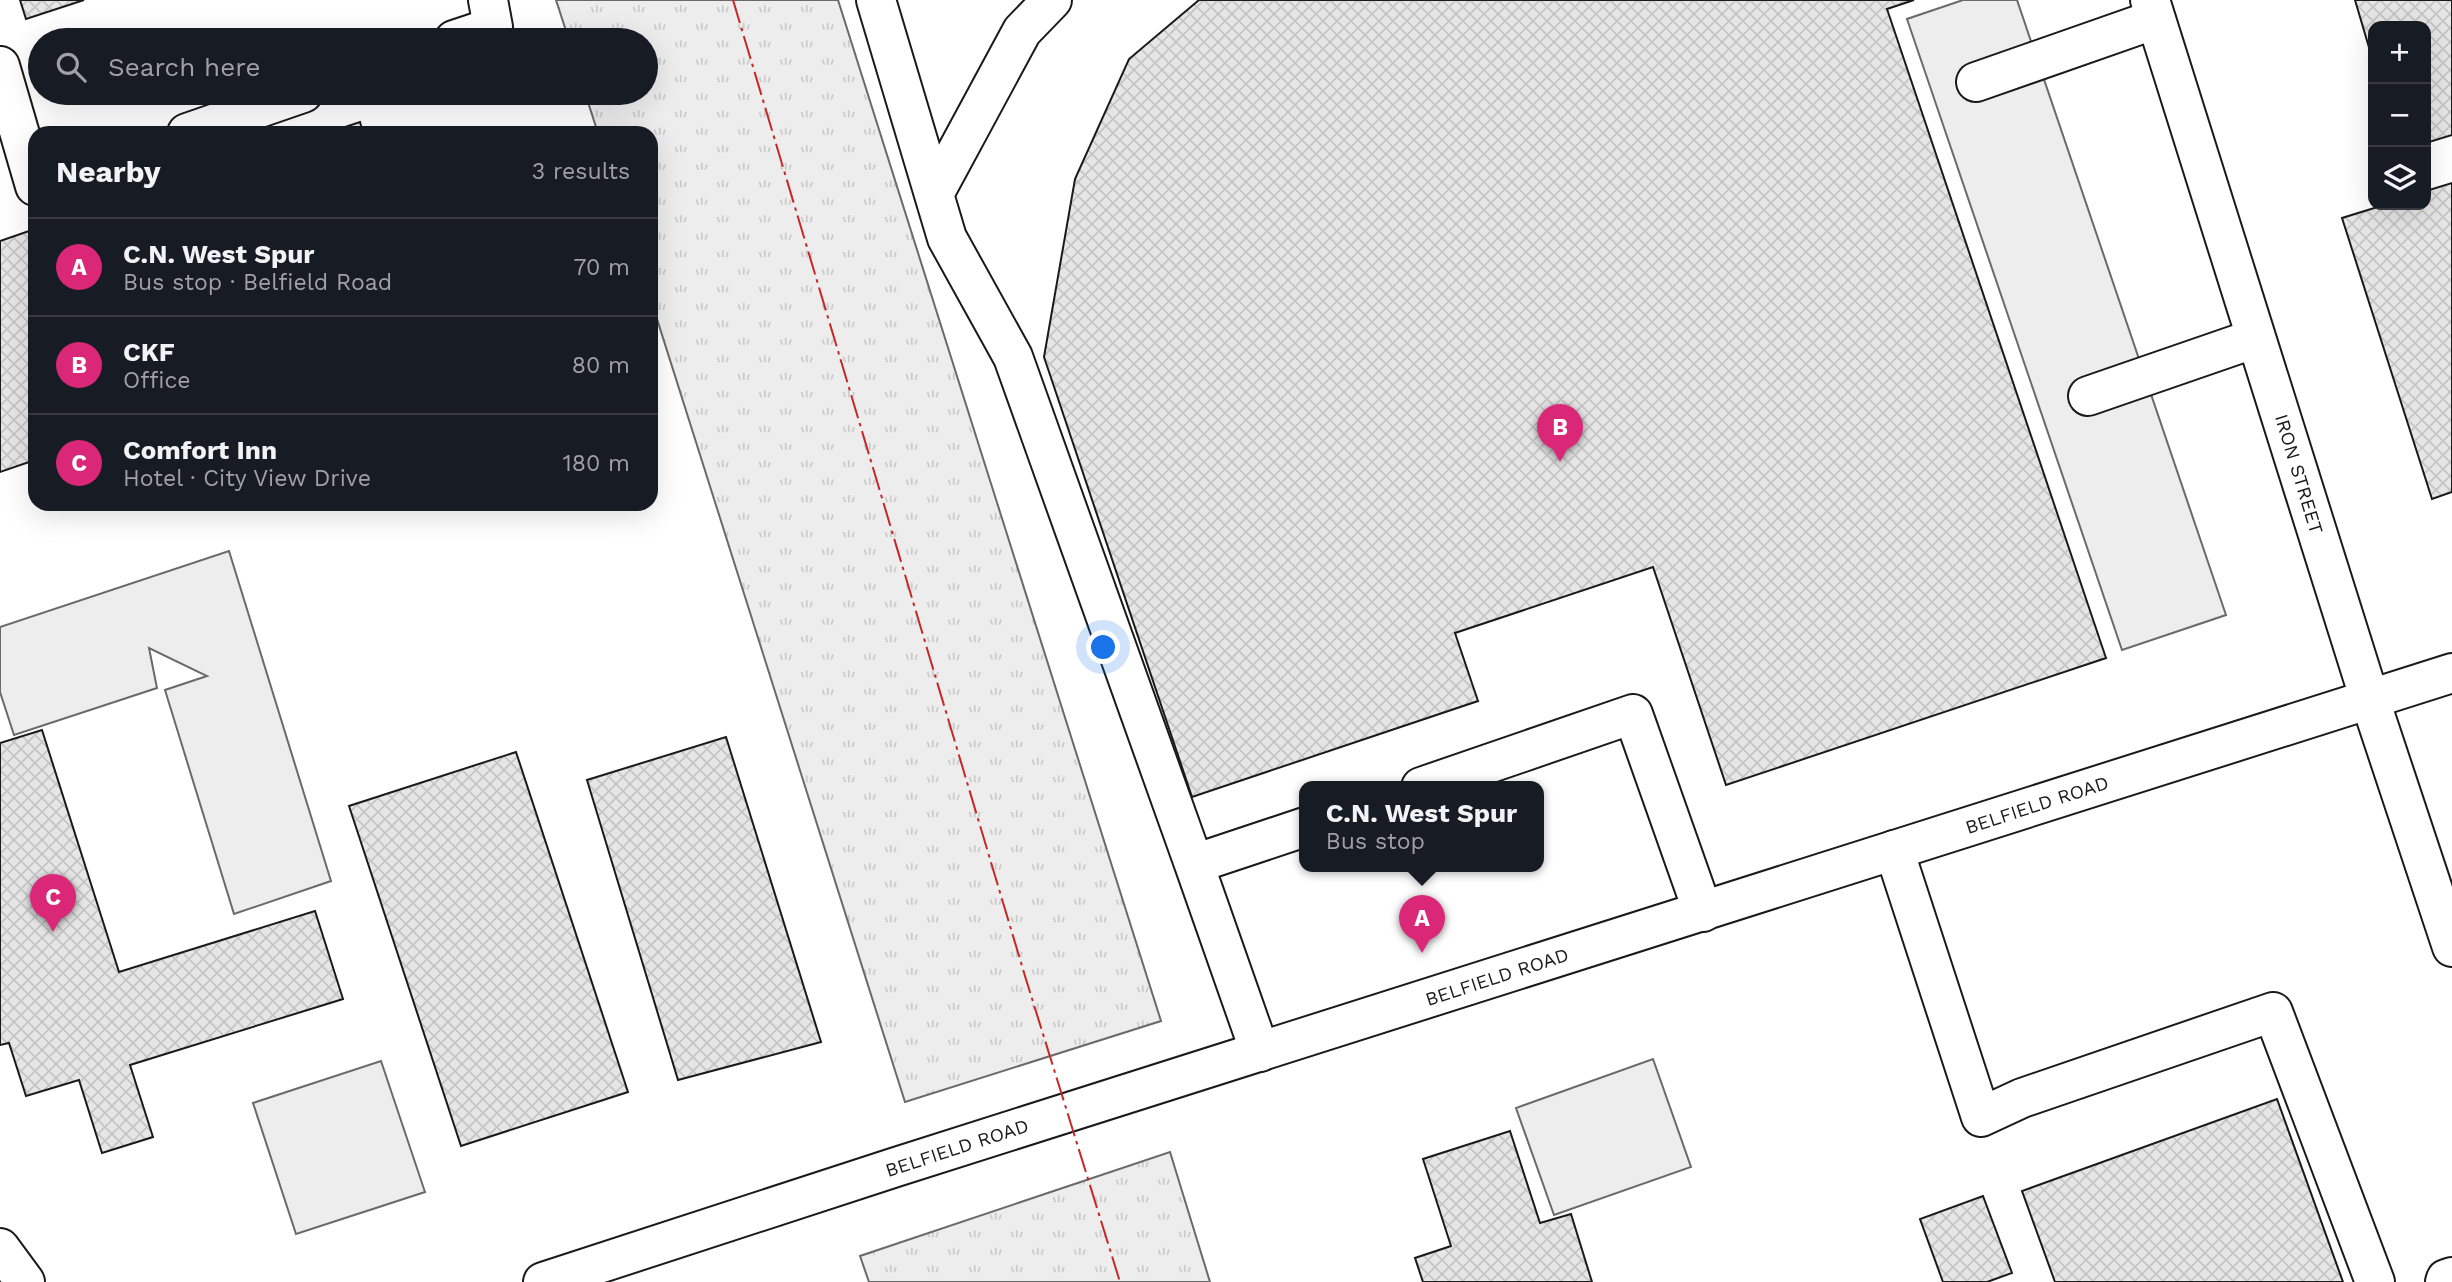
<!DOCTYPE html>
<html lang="en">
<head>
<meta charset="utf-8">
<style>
	:root { --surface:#171b24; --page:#242831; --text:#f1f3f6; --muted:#9ea1a6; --line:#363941; --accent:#db2777 }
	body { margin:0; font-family:"Work Sans",sans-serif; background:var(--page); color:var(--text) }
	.controls { position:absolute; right:21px; top:21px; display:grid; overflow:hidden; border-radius:14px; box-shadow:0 7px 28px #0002 }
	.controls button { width:63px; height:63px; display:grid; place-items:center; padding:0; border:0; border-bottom:2px solid var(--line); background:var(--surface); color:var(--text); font:35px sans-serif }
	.you { position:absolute; left:1104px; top:648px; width:24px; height:24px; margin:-18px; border:5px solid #fff; border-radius:50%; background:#1a73e8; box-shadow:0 0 0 10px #1a73e833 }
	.badge { display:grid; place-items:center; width:46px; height:46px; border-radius:50%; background:var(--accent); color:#fff; font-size:23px; font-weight:700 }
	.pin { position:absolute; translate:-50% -58px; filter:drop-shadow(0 2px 4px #0008) }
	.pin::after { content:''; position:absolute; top:37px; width:24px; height:21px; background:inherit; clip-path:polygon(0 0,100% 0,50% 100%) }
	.popup { position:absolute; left:1299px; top:781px; width:245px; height:91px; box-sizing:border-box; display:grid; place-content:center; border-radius:14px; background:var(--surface); filter:drop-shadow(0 2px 5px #0005); font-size:23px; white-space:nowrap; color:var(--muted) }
	.popup b { font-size:26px; color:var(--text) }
	.popup::after { content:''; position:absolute; left:50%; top:100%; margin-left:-14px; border:14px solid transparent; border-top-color:var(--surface) }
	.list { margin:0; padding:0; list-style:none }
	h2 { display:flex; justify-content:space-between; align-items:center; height:91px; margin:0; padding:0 28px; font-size:30px }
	h2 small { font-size:23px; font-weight:400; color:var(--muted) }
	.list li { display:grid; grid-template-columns:46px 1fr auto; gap:21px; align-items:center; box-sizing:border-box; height:98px; padding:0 28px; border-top:2px solid var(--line) }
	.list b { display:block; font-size:26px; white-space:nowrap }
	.list p { margin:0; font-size:23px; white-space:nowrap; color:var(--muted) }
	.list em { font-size:23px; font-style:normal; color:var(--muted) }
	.icon { flex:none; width:38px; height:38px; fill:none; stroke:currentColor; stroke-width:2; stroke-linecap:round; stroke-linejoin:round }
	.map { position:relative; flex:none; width:2452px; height:1282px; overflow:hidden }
	.search { position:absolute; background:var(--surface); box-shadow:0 7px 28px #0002; left:28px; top:28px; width:630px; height:77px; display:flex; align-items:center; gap:18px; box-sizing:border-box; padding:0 24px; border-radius:38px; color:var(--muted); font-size:26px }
	.panel { position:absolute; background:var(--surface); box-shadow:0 7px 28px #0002; left:28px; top:126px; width:630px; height:385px; border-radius:21px }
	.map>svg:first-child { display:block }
	.grass { fill:url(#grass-tufts); stroke:#6a6a6a; stroke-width:2 }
	.pitch { fill:#ededed; stroke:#6a6a6a; stroke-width:2 }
	.building { fill:url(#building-cross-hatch); stroke:#1a1a1a; stroke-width:2 }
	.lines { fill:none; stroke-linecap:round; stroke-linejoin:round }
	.minor-casing { stroke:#1a1a1a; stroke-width:42 }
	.major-casing { stroke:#1a1a1a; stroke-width:42 }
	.minor { stroke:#fff; stroke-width:38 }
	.major { stroke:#fff; stroke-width:38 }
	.power { stroke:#c62828; stroke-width:2; stroke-dasharray:24 5 3.5 5; stroke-linecap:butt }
	.labels { text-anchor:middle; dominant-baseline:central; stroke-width:5; stroke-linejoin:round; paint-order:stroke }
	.street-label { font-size:19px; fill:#1a1a1a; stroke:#fff }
</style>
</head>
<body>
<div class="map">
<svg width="2452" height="1282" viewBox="0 0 2452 1282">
	<defs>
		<pattern id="grass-tufts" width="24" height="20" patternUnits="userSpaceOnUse" patternTransform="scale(1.75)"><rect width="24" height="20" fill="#ededed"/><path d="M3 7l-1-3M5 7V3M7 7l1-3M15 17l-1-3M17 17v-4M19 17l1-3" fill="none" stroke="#cbcbcb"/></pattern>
		<pattern id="building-cross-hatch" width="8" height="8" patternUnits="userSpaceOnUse" patternTransform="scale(1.75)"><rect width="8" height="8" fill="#e6e6e6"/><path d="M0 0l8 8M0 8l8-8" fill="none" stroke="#c5c5c5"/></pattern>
	</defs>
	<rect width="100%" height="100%" fill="#fff"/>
	<path class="grass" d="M556,0H838L1161,1021L905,1102L651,300V133H598L585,93H646V40H569Z
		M1170,1152L1210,1282H869L860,1256Z"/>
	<path class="pitch" d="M1963,0H2017L2226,615L2122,650L1907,19Z
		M229,551L331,881L234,914L165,690L207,676L149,648L157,688L14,735L0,692V627Z
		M1653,1059L1691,1167L1554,1215L1516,1108Z
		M381,1061L425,1192L296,1234L253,1103Z"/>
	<path class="building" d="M20,0H84L26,19Z
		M1199,0H1914L1887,9L2106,658L1726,785L1653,567L1455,633L1478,701L1192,797L1044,357L1075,179L1129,59Z
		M2355,0H2452V135L2426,143V26H2373V61Z
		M360,122L363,133H327Z
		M2452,183V492L2432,499L2342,218L2384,205H2426V191Z
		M35,229V460L0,472V241Z
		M42,730L119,972L315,911L343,999L130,1065L153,1137L102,1153L79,1080L26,1096L9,1043L0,1045V743Z
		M726,737L821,1042L678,1080L587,780Z
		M516,752L628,1092L461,1146L349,806Z
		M2277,1099L2343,1282H2055L2022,1191Z
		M1510,1131L1540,1223L1571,1214L1592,1282H1423L1415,1258L1451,1246L1423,1159Z
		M1983,1196L2012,1273L1987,1282H1943L1920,1219Z"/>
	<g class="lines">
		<g class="minor-casing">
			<path id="minor" d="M876,0L947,238L1013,357L1194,864
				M2150,0L2370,700L2452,947
				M454,40L493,27L488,0
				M0,66L35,186
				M1976,82L2156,19
				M187,133L303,93
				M934,194L1022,31L1052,0
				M2088,396L2256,338
				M1421,787L1633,714L1703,912
				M1894,850L1981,1117L2022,1098L2273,1012L2375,1282
				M1260,1052L1194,864L1305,827
				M0,1248L25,1282
				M2445,1282L2446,1279L2452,1277"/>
		</g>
		<g class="major-casing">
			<path id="major" d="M543,1282L896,1167L2452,673"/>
		</g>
		<use href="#minor" class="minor"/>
		<use href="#major" class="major"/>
		<path class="power" d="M733,0L1025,976L1120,1282"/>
	</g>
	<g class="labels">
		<g class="street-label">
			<text transform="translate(2299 474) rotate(73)">IRON STREET</text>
			<text transform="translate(2037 805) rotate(-18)">BELFIELD ROAD</text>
			<text transform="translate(1497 977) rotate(-18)">BELFIELD ROAD</text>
			<text transform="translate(957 1148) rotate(-18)">BELFIELD ROAD</text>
		</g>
	</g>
</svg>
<div class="controls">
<button>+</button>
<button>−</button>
<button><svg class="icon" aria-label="layers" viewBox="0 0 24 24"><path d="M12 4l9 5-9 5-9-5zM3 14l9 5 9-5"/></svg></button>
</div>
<div class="you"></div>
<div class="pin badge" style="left:1422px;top:953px">A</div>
<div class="popup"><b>C.N. West Spur</b>Bus stop</div>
<div class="pin badge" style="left:1560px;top:462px">B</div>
<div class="pin badge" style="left:53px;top:932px">C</div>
<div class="search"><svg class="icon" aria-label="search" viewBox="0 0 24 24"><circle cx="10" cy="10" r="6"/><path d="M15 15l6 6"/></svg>Search here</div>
<section class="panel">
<h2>Nearby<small>3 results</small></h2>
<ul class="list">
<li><span class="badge">A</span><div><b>C.N. West Spur</b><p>Bus stop · Belfield Road</p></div><em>70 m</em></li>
<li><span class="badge">B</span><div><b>CKF</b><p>Office</p></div><em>80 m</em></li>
<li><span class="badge">C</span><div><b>Comfort Inn</b><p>Hotel · City View Drive</p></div><em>180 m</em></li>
</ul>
</section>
</div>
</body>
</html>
